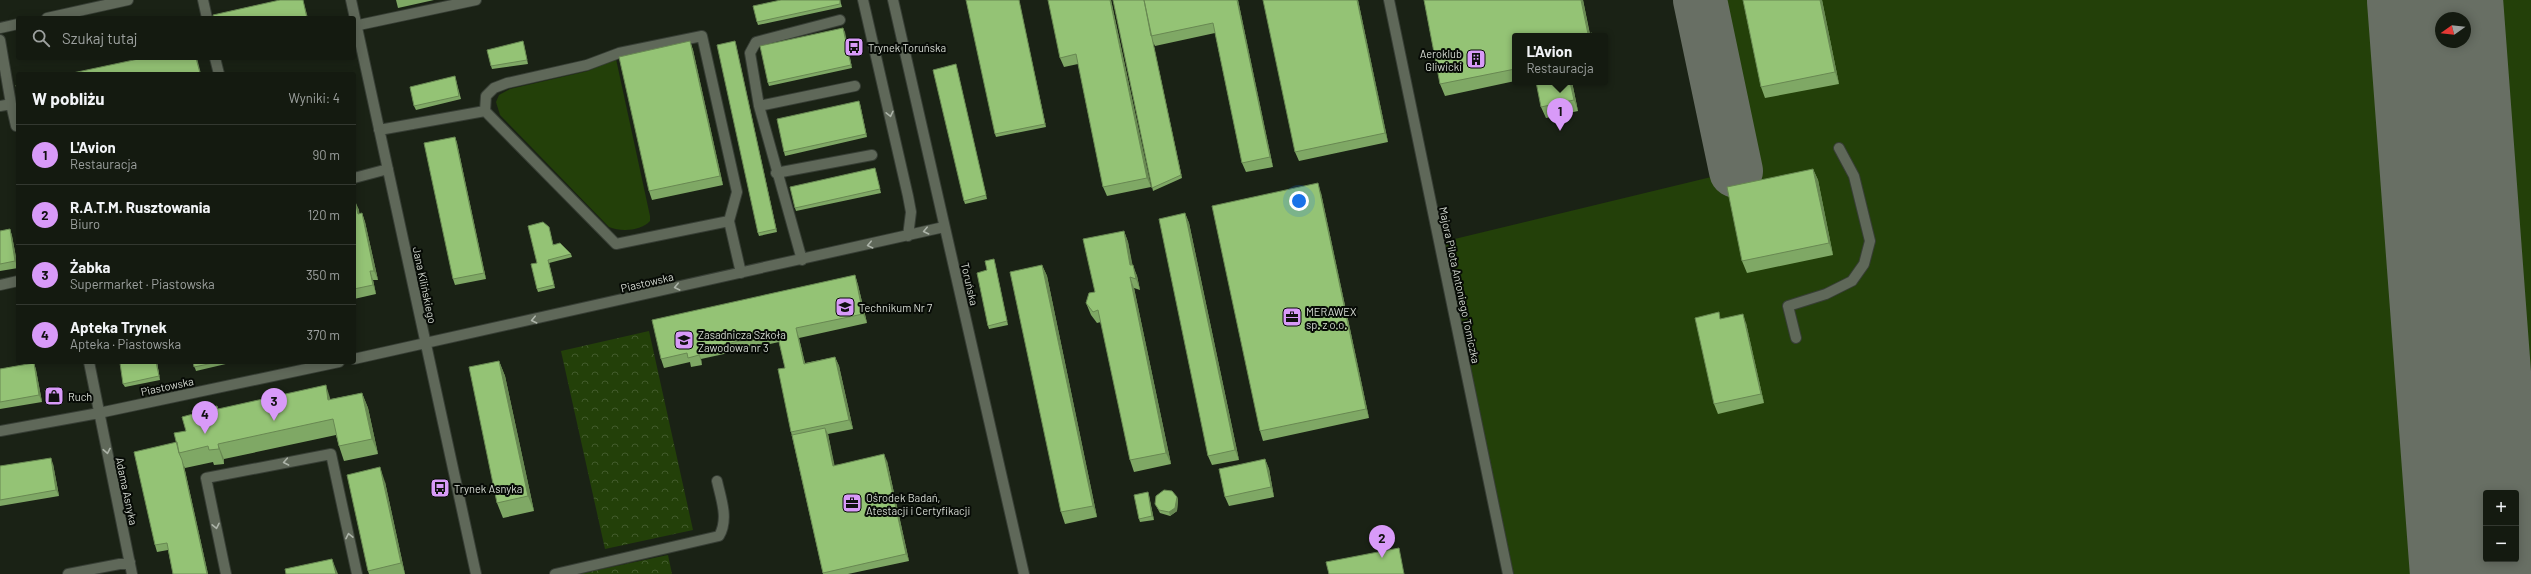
<!DOCTYPE html>
<html lang="pl">
<head>
<meta charset="utf-8">
<style>
	:root { --surface:#141a10; --page:#21271e; --text:#f1f3f6; --muted:#9da19f; --line:#333830; --accent:#d89af8 }
	body { margin:0; font-family:Barlow,sans-serif; background:var(--page); color:var(--text) }
	.controls { position:absolute; right:12px; bottom:12px; display:grid; overflow:hidden; border-radius:4px; box-shadow:0 2px 10px #0003 }
	.controls button { width:36px; height:36px; display:grid; place-items:center; padding:0; border:0; border-bottom:1px solid var(--line); background:var(--surface); color:var(--text); font:20px sans-serif }
	.compass { position:absolute; left:2435px; top:12px; width:36px; height:36px; border-radius:50%; background:var(--surface); box-shadow:0 2px 10px #0003; rotate:255deg }
	.you { position:absolute; left:1299px; top:201px; width:14px; height:14px; margin:-10px; border:3px solid #fff; border-radius:50%; background:#1a73e8; box-shadow:0 0 0 6px #1a73e833 }
	.badge { display:grid; place-items:center; width:26px; height:26px; border-radius:50%; background:var(--accent); color:#111; font-size:13px; font-weight:700 }
	.pin { position:absolute; translate:-50% -33px; filter:drop-shadow(0 1px 2px #0008) }
	.pin::after { content:''; position:absolute; top:21px; width:14px; height:12px; background:inherit; clip-path:polygon(0 0,100% 0,50% 100%) }
	.popup { position:absolute; left:1512px; top:33px; width:96px; height:52px; box-sizing:border-box; display:grid; place-content:center; border-radius:4px; background:var(--surface); filter:drop-shadow(0 1px 3px #0005); font-size:13px; white-space:nowrap; color:var(--muted) }
	.popup b { font-size:15px; color:var(--text) }
	.popup::after { content:''; position:absolute; left:50%; top:100%; margin-left:-8px; border:8px solid transparent; border-top-color:var(--surface) }
	.list { margin:0; padding:0; list-style:none }
	h2 { display:flex; justify-content:space-between; align-items:center; height:52px; margin:0; padding:0 16px; font-size:17px }
	h2 small { font-size:13px; font-weight:400; color:var(--muted) }
	.list li { display:grid; grid-template-columns:26px 1fr auto; gap:12px; align-items:center; box-sizing:border-box; height:60px; padding:0 16px; border-top:1px solid var(--line) }
	.list b { display:block; font-size:15px; white-space:nowrap }
	.list p { margin:0; font-size:13px; white-space:nowrap; color:var(--muted) }
	.list em { font-size:13px; font-style:normal; color:var(--muted) }
	.icon { flex:none; width:22px; height:22px; fill:none; stroke:currentColor; stroke-width:2; stroke-linecap:round; stroke-linejoin:round }
	.map { position:relative; flex:none; width:2531px; height:574px; overflow:hidden }
	.search { position:absolute; background:var(--surface); box-shadow:0 2px 10px #0003; left:16px; top:16px; width:340px; height:44px; display:flex; align-items:center; gap:10px; box-sizing:border-box; padding:0 14px; border-radius:4px; color:var(--muted); font-size:15px }
	.panel { position:absolute; background:var(--surface); box-shadow:0 2px 10px #0003; left:16px; top:72px; width:340px; height:292px; border-radius:4px }
	.map>svg:first-child { display:block }
	.grass { fill:#234009; fill-rule:evenodd }
	.forest { fill:url(#forest-crowns) }
	.lines { fill:none; stroke-linecap:round; stroke-linejoin:round }
	.taxiway { stroke:#686f64; stroke-width:54 }
	.runway { stroke:#686f64; stroke-width:136 }
	.minor-casing { stroke:#373e35; stroke-width:12 }
	.minor { stroke:#5f6859; stroke-width:10 }
	.wall { fill:#7fa865 }
	.shaded-wall { fill:#688852 }
	.building { fill:#94c375; stroke:#688852 }
	.oneway { stroke:#acb3a8 }
	.labels { text-anchor:middle; dominant-baseline:central; stroke-width:4; stroke-linejoin:round; paint-order:stroke }
	.poi-label { font-size:11px; fill:#d6dbd3; stroke:#070b06; text-anchor:start }
	.street-label { font-size:11px; fill:#d6dbd3; stroke:#070b06 }
</style>
</head>
<body>
<div class="map">
<svg width="2531" height="574" viewBox="0 0 2531 574">
	<defs>
		<pattern id="forest-crowns" width="20" height="18" patternUnits="userSpaceOnUse"><rect width="20" height="18" fill="#234009"/><path d="M2 6a3 3 0 1 1 6 0M12 15a3 3 0 1 1 6 0" fill="none" stroke="#425b2c"/></pattern>
	</defs>
	<rect width="100%" height="100%" fill="#1a2215"/>
	<path class="grass" d="M1700,0H2531V574H1508L1438,243L1736,171ZM2441,18H2465V42H2441ZM2486,493H2516V559H2486Z
		M616,59L650,216V221C641,231 621,232 609,227L500,115L496,102L499,95L510,89L588,71Z"/>
	<path class="forest" d="M649,331L693,530L605,549L561,351Z
		M668,555L672,574H579Z"/>
	<g class="lines">
		<path class="taxiway" d="M1700,0L1736,171"/>
		<path class="runway" d="M2435,0L2478,574"/>
		<g class="minor-casing">
			<path id="minor" d="M203,0L207,18
				M351,0L476,574
				M863,0L908,196L911,212L908,236
				M893,0L1024,574
				M1389,0L1508,574
				M47,18L128,0
				M354,26L476,0
				M0,28L18,24
				M0,40L11,104L0,106
				M215,58L219,74
				M11,104L16,126L18,125
				M759,106L855,86
				M485,111L486,96L494,88L507,83L587,65L619,53L702,36L737,192L729,221L741,273
				M379,130L485,111L616,244L729,221
				M776,173L872,155
				M354,178L388,169
				M802,260L759,106L750,53L756,42L840,20
				M0,285L18,281
				M1796,338L1788,306L1826,294L1852,281L1864,264L1870,241L1854,176L1839,148
				M354,359L944,227
				M89,362L132,574
				M0,431L99,413L339,362
				M68,574L130,562
				M226,574L206,478L331,454L357,574
				M555,574L719,536C729,519 721,499 717,481"/>
		</g>
		<use href="#minor" class="minor"/>
	</g>
	<path class="wall" d="M396,0H434L398,8Z
		M781,0H840L842,7L758,25L757,22Z
		M1019,0L1046,127L996,137L995,134Z
		M1111,0L1151,187L1107,196L1103,187L1078,64L1064,67L1060,58Z
		M1113,0H1238L1273,167L1246,172L1242,163L1215,33L1155,46L1153,42L1182,178L1153,191Z
		M1358,0L1388,142L1299,161L1295,152Z
		M1424,0H1583L1590,34L1593,36H1515V81L1445,96L1440,84Z
		M1743,0H1822L1839,84L1765,98L1761,87Z
		M843,28L852,68L769,86L768,83Z
		M523,41L528,64L492,69L491,66Z
		M690,41L693,50L723,185L652,200L649,191Z
		M735,41L777,232L759,236L758,233Z
		M957,68L987,199L965,204L964,201Z
		M456,80L461,99L416,110L414,106Z
		M1572,82L1578,111L1546,118L1541,107Z
		M860,104L867,137L785,156L784,152Z
		M455,137L457,143L486,279L455,285L453,279Z
		M1813,169L1818,180L1833,255L1747,273L1742,261Z
		M876,172L881,193L796,211L795,208Z
		M1321,193L1369,418L1263,441L1260,431Z
		M354,201L359,210V214L362,213L365,222L378,280H373L376,294L354,299Z
		M1185,213L1189,223L1239,460L1212,465L1208,456Z
		M10,229L12,236L18,268L0,271V231Z
		M550,231L553,244L571,254L572,257L549,263L555,288L538,292L537,289V263Z
		M1124,231L1128,242L1132,265L1137,276L1140,290L1134,288L1171,464L1134,472L1130,460L1101,322L1097,323L1091,315L1086,303L1095,292Z
		M995,263L1008,325L989,329L988,326L987,270Z
		M1042,265L1047,276L1097,517L1065,524L1061,512Z
		M855,275L858,285L867,323L799,338L805,363L835,357L839,366L853,429L828,434L834,465L887,461L909,561L848,574H823L791,432L785,368L779,342L701,359L702,365L691,367L690,362L664,368L661,359Z
		M1721,319L1746,323L1764,403L1718,414L1714,404Z
		M499,361L505,376L534,511L503,518L497,503Z
		M126,362H157L160,380L125,387L123,384Z
		M193,362H229L230,363L196,371Z
		M34,363L36,370L42,402L0,409V369Z
		M60,391L61,400L48,402L47,399Z
		M362,393L368,408L378,454L344,461L339,446L336,435L224,459V464L214,465L213,462L185,468L184,466L208,574H173L168,550L157,552L155,545L177,442L186,431L218,409L331,399Z
		M1265,459L1269,469L1274,497L1229,506L1225,497Z
		M53,464L59,496L0,506V466Z
		M385,482L405,574H369L368,571Z
		M1148,492L1154,520L1140,522L1139,519Z
		M1177,497L1178,500L1177,511L1170,516L1160,513L1155,504Z"/>
	<path class="shaded-wall" d="M303,0L308,18H307Z
		M1019,0L1046,127L1045,124Z
		M1110,0H1111L1151,187L1147,178Z
		M1237,0H1238L1273,167L1270,157Z
		M1357,0H1358L1388,142L1385,133Z
		M1581,0H1583L1590,36H1589Z
		M1820,0H1822L1839,84L1835,72Z
		M843,28L845,32L852,68L851,65Z
		M1152,39L1153,42L1182,178L1181,175Z
		M523,41L524,44L528,64L527,60Z
		M690,41L693,50L723,185L720,176Z
		M735,41L736,44L777,232L776,229Z
		M196,58H197L201,74H200Z
		M956,64L957,68L987,199L986,195Z
		M1570,82H1572L1578,111L1574,100Z
		M859,101L860,104L867,137L866,134Z
		M455,137L457,143L486,279L484,273Z
		M1813,169L1818,180L1833,255L1829,243Z
		M1318,183L1321,193L1369,418L1366,409Z
		M355,201L359,210L361,223L358,214Z
		M362,213L365,222L378,280L374,271Z
		M1185,213L1189,223L1239,460L1235,450Z
		M10,229L12,236L18,268L15,261Z
		M1124,231L1128,242L1135,277L1130,265Z
		M994,259L995,263L1008,325L1007,321Z
		M1042,265L1047,276L1097,517L1093,506Z
		M1133,265L1137,276L1140,290L1136,279Z
		M370,271L373,280L376,294L373,285Z
		M855,275L858,285L867,323L863,314Z
		M1130,277L1134,288L1171,464L1166,453Z
		M1743,314L1746,323L1764,403L1761,394Z
		M796,328L799,338L807,373L804,364Z
		M698,350L701,359L702,365L699,355Z
		M835,357L839,366L853,429L849,420Z
		M499,361L505,376L534,511L528,496Z
		M156,362H157L160,380L159,376Z
		M34,363L36,370L42,402L39,395Z
		M326,385L331,401L328,400Z
		M362,393L368,408L378,454L372,439Z
		M825,428L828,434L836,472L833,466Z
		M218,444L224,459V464L219,449Z
		M884,454L887,461L909,561L906,554Z
		M51,458L53,464L59,496L56,490Z
		M1265,459L1269,469L1274,497L1271,487Z
		M182,460L184,466L208,574H207Z
		M380,467L385,482L405,574L401,563Z
		M1148,492L1149,495L1154,520L1152,516Z
		M1177,497L1178,500L1177,511L1170,516L1169,512Z
		M332,559L338,574H336Z"/>
	<path class="building" d="M280,0H303L307,18H214L213,15Z
		M781,0H840V4L757,22L753,6Z
		M966,0H1019L1045,124L995,134Z
		M1048,0H1110L1147,178L1103,187L1076,54L1060,58Z
		M1113,0H1144L1181,175L1152,188Z
		M1144,0H1237L1270,157L1242,163L1213,23L1151,36Z
		M1263,0H1357L1385,133L1295,152Z
		M1424,0H1581L1588,34L1592,33L1593,36H1515V69L1440,84Z
		M1743,0H1820L1835,72L1761,87Z
		M843,28L851,65L768,83L760,46Z
		M523,41L527,60L491,66L487,50Z
		M690,41L720,176L649,191L619,57Z
		M735,41L776,229L758,233L717,45Z
		M143,58H196L200,73L196,74H68Z
		M956,64L986,195L964,201L933,70Z
		M455,76L459,96L414,106L410,87Z
		M1536,82H1570L1574,100L1541,107Z
		M16,85H18V94Z
		M859,101L866,134L784,152L777,119Z
		M455,137L484,273L453,279L424,143Z
		M875,168L880,189L795,208L790,187Z
		M1813,169L1829,243L1742,261L1727,187Z
		M1318,183L1366,409L1260,431L1212,206Z
		M354,201H355L358,214L362,213L374,271H370L373,285L354,289Z
		M1185,213L1235,450L1208,456L1159,219Z
		M543,222L549,227L553,245L560,243L571,254L548,260L554,285L537,289L531,264L537,263L528,226Z
		M10,229L15,261L0,264V231Z
		M1124,231L1130,265H1133L1136,279L1130,277L1166,453L1130,460L1098,310L1093,312L1086,303L1089,293L1095,292L1083,239Z
		M994,259L1007,321L988,326L977,273L987,270L985,261Z
		M1042,265L1093,506L1061,512L1010,272Z
		M855,275L863,314L796,328L804,364L835,357L849,420L791,432L778,369L785,368L777,333L698,350L699,355L688,358L687,353L661,359L652,320Z
		M1719,312L1720,319L1743,314L1761,394L1714,404L1695,318Z
		M499,361L528,496L497,503L469,367Z
		M126,362H156L159,376L123,384L120,363Z
		M193,362H218L194,367Z
		M34,363L39,395L0,402V369Z
		M326,385L328,400L362,393L372,439L339,446L333,419L218,444L219,449L209,450L208,446L179,453L174,433L186,431L182,417L193,414L192,411L217,406L218,409Z
		M58,387L60,396L47,399L45,390Z
		M825,428L833,466L884,454L906,554L823,573L792,435Z
		M177,442L179,453L182,460L207,574H173L167,543L155,545L134,452Z
		M51,458L56,490L0,500V466Z
		M1265,459L1271,487L1225,497L1219,469Z
		M380,467L401,563L368,571L347,475Z
		M1164,490L1172,491L1177,497L1175,508L1169,512L1159,510L1155,504L1156,496Z
		M1148,492L1152,516L1139,519L1134,495Z
		M1399,548L1404,574H1329L1326,562Z
		M332,559L336,574H286L285,569Z"/>
	<defs><path id="oneway-chevron" d="M-2-3.5L2.5 0L-2 3.5" fill="none" stroke-width="1.6" stroke-linecap="round" stroke-linejoin="round"/></defs>
	<g class="oneway">
		<use href="#oneway-chevron" transform="translate(890 114) rotate(77)"/>
		<use href="#oneway-chevron" transform="translate(926 231) rotate(167)"/>
		<use href="#oneway-chevron" transform="translate(870 245) rotate(167)"/>
		<use href="#oneway-chevron" transform="translate(677 287) rotate(167)"/>
		<use href="#oneway-chevron" transform="translate(534 320) rotate(167)"/>
		<use href="#oneway-chevron" transform="translate(107 451) rotate(79)"/>
		<use href="#oneway-chevron" transform="translate(286 462) rotate(169)"/>
		<use href="#oneway-chevron" transform="translate(216 526) rotate(78)"/>
		<use href="#oneway-chevron" transform="translate(349 536) rotate(-102)"/>
	</g>
	<defs>
		<g id="bus-square" transform="scale(1)"><rect x="-9" y="-9" width="18" height="18" rx="4" fill="#d89af8" stroke="#070b06"/><path d="M-5-6H5V4H4V6H2V4H-2V6H-4V4H-5ZM-3.5-4V0h7V-4ZM-3.5 1.2v1.5H-2V1.2ZM2 1.2v1.5H3.5V1.2Z" fill="#111"/></g>
		<g id="building-square" transform="scale(1)"><rect x="-9" y="-9" width="18" height="18" rx="4" fill="#d89af8" stroke="#070b06"/><path d="M-4-6H4V6H1V3H-1V6H-4ZM-2.5-4.3h1.7v1.8h-1.7ZM.8-4.3h1.7v1.8H.8ZM-2.5-1h1.7V.8h-1.7ZM.8-1h1.7V.8H.8Z" fill="#111"/></g>
		<g id="school-square" transform="scale(1)"><rect x="-9" y="-9" width="18" height="18" rx="4" fill="#d89af8" stroke="#070b06"/><path d="M0-5L7-2L0 1L-7-2ZM-4 1L0 2.5L4 1V4Q0 6-4 4Z" fill="#111"/></g>
		<g id="office-square" transform="scale(1)"><rect x="-9" y="-9" width="18" height="18" rx="4" fill="#d89af8" stroke="#070b06"/><path d="M-6-3h4V-5.5h4V-3h4V5H-6ZM-1-4.5V-3h2v-1.5ZM-6 0V1H6V0Z" fill="#111"/></g>
		<g id="shop-square" transform="scale(1)"><rect x="-9" y="-9" width="18" height="18" rx="4" fill="#d89af8" stroke="#070b06"/><path d="M-5-2.5h2.3a2.7 3.5 0 0 1 5.4 0H5L5.5 6h-11ZM-1.5-2.5h3a1.5 2.3 0 0 0-3 0Z" fill="#111"/></g>
	</defs>
	<g fill-rule="evenodd">
		<use href="#bus-square" x="854" y="47"/>
		<use href="#building-square" x="1476" y="59"/>
		<use href="#school-square" x="845" y="307"/>
		<use href="#office-square" x="1292" y="317"/>
		<use href="#school-square" x="684" y="340"/>
		<use href="#shop-square" x="54" y="396"/>
		<use href="#bus-square" x="440" y="488"/>
		<use href="#office-square" x="852" y="503"/>
	</g>
	<g class="labels">
		<g class="poi-label">
			<text x="868" y="47">Trynek Toruńska</text>
			<text x="1462" y="53" text-anchor="end">Aeroklub<tspan x="1462" dy="13">Gliwicki</tspan></text>
			<text x="859" y="307">Technikum Nr 7</text>
			<text x="1306" y="311">MERAWEX<tspan x="1306" dy="13">sp. z o.o.</tspan></text>
			<text x="698" y="334">Zasadnicza Szkoła<tspan x="698" dy="13">Zawodowa nr 3</tspan></text>
			<text x="68" y="396">Ruch</text>
			<text x="454" y="488">Trynek Asnyka</text>
			<text x="866" y="497">Ośrodek Badań,<tspan x="866" dy="13">Atestacji i Certyfikacji</tspan></text>
		</g>
		<g class="street-label">
			<text transform="translate(647 282) rotate(-13)">Piastowska</text>
			<text transform="translate(970 284) rotate(77)">Toruńska</text>
			<text transform="translate(425 285) rotate(78)">Jana Kilińskiego</text>
			<text transform="translate(1460 285) rotate(78)">Majora Pilota Antoniego Tomiczka</text>
			<text transform="translate(167 386) rotate(-12)">Piastowska</text>
			<text transform="translate(127 491) rotate(78)">Adama Asnyka</text>
		</g>
	</g>
</svg>
<div class="controls">
<button>+</button>
<button>−</button>
</div>
<svg class="compass" viewBox="-18 -18 36 36"><path d="M0-13l5 13h-10z" fill="#e53935"/><path d="M0 13l5-13h-10z" fill="#9da19f"/></svg>
<div class="you"></div>
<div class="pin badge" style="left:1560px;top:131px">1</div>
<div class="popup"><b>L'Avion</b>Restauracja</div>
<div class="pin badge" style="left:1382px;top:558px">2</div>
<div class="pin badge" style="left:274px;top:421px">3</div>
<div class="pin badge" style="left:205px;top:434px">4</div>
<div class="search"><svg class="icon" aria-label="search" viewBox="0 0 24 24"><circle cx="10" cy="10" r="6"/><path d="M15 15l6 6"/></svg>Szukaj tutaj</div>
<section class="panel">
<h2>W pobliżu<small>Wyniki: 4</small></h2>
<ul class="list">
<li><span class="badge">1</span><div><b>L'Avion</b><p>Restauracja</p></div><em>90 m</em></li>
<li><span class="badge">2</span><div><b>R.A.T.M. Rusztowania</b><p>Biuro</p></div><em>120 m</em></li>
<li><span class="badge">3</span><div><b>Żabka</b><p>Supermarket · Piastowska</p></div><em>350 m</em></li>
<li><span class="badge">4</span><div><b>Apteka Trynek</b><p>Apteka · Piastowska</p></div><em>370 m</em></li>
</ul>
</section>
</div>
</body>
</html>
